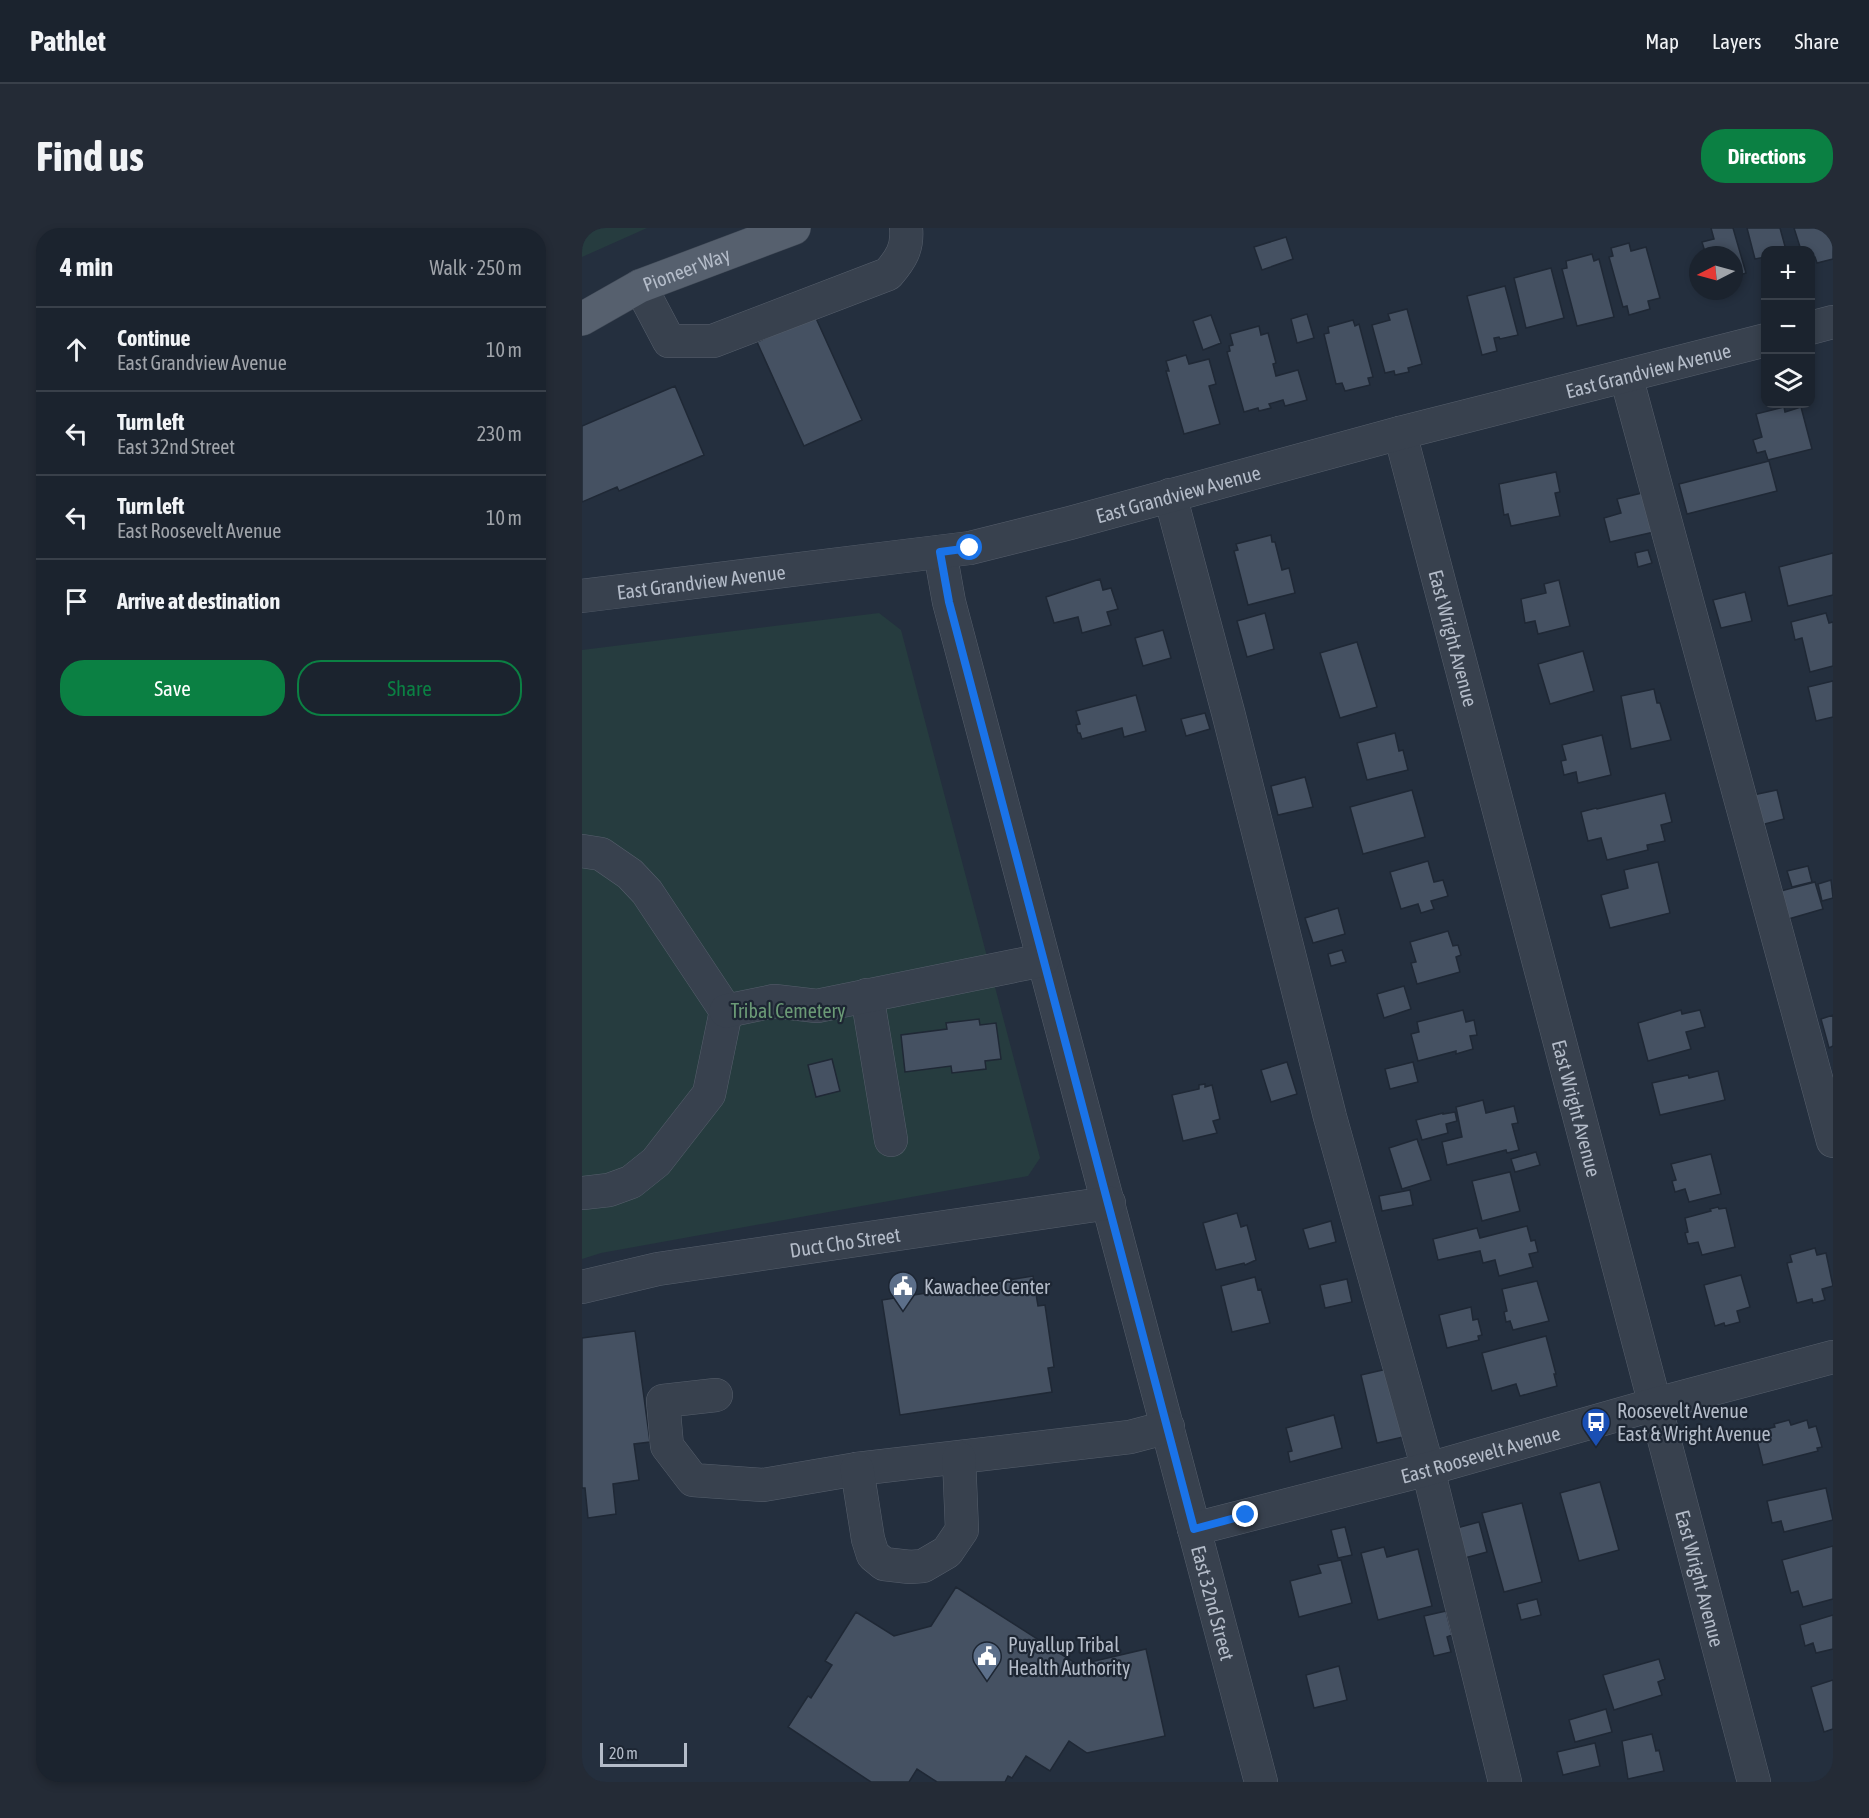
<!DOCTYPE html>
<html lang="en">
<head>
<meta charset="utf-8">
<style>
	:root { --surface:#1b232e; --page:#242b36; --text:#f1f3f6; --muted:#a0a4aa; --line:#39404a; --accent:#0b8043 }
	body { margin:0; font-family:"Asap Condensed",sans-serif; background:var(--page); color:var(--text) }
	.controls { position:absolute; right:18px; top:18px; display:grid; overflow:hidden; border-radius:12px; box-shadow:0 3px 9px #0003 }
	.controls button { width:54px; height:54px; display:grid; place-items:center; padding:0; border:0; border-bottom:2px solid var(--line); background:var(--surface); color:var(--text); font:30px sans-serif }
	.compass { position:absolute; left:1107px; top:18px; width:54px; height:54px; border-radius:50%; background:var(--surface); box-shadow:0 3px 9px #0003; rotate:264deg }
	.scale { position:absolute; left:18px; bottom:15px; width:87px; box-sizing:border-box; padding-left:6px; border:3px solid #b4bcc9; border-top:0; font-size:16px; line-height:21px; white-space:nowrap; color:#b4bcc9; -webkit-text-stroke:4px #1d2633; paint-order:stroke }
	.stop { position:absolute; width:18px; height:18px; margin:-14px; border:4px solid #1a73e8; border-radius:50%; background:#fff }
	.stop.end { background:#1a73e8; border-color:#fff; box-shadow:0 2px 6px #0008 }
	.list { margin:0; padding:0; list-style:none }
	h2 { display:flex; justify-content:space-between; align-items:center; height:78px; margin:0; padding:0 24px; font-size:26px }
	h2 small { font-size:20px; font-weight:400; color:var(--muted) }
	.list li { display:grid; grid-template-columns:39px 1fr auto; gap:18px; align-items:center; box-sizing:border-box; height:84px; padding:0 24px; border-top:2px solid var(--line) }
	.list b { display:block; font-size:22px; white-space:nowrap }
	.list p { margin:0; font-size:20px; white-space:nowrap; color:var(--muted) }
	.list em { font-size:20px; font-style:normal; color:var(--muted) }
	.actions { display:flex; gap:12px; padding:18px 24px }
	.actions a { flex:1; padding:14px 0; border:2px solid var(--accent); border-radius:24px; text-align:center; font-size:21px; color:var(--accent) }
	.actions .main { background:var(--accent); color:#fff }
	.icon { flex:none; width:33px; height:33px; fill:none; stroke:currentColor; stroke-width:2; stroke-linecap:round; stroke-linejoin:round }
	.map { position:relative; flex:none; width:1251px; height:1554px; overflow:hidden; border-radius:24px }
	header { display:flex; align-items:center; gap:36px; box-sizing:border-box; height:84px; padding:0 30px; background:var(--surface); border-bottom:2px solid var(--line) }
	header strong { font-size:28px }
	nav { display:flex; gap:33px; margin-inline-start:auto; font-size:21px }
	.intro { display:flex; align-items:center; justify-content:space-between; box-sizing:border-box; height:144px; padding:0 36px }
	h1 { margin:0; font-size:42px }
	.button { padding:15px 27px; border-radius:24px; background:var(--accent); color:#fff; font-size:21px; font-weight:700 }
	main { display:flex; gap:36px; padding:0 36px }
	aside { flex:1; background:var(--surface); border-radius:24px; box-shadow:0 3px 9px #0003 }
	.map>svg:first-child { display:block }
	.green { fill:#263c3f }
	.building { fill:#455162; stroke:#1f2835; stroke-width:1.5 }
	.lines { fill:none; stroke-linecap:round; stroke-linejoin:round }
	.minor-casing { stroke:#565f6c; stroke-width:34 }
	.major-casing { stroke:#414a57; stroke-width:34 }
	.minor { stroke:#38414e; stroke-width:33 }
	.major { stroke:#56606e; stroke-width:33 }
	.route { stroke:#1a73e8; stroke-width:8 }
	.labels { text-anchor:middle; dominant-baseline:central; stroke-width:4.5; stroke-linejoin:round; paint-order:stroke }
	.street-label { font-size:20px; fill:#b4bcc9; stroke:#1d2633 }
	.park-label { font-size:20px; fill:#6b9a76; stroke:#1d2633 }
	.poi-label { font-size:20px; fill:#b4bcc9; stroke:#1d2633; text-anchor:start }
</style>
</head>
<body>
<header>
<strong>Pathlet</strong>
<nav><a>Map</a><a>Layers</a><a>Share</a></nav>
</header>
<div class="intro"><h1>Find us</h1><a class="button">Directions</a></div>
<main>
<aside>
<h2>4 min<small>Walk · 250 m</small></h2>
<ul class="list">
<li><svg class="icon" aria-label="ahead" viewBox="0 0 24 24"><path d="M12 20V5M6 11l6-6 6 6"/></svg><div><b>Continue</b><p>East Grandview Avenue</p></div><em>10 m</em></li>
<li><svg class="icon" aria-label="left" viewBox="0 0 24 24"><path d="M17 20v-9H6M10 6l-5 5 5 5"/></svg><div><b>Turn left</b><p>East 32nd Street</p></div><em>230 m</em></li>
<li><svg class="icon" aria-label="left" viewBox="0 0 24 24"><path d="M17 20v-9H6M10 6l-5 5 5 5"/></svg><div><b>Turn left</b><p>East Roosevelt Avenue</p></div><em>10 m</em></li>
<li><svg class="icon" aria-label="arrive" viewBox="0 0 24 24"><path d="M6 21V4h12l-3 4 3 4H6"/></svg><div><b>Arrive at destination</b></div></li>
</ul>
<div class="actions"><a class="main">Save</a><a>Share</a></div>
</aside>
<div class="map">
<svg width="1251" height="1554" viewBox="0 0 1251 1554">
	<rect width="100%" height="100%" fill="#242f3e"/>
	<path class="green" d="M0,0H65L0,29Z
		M297,385L319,402L458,930L446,948L19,1025L0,1031V422Z"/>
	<path class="building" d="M1129,0H1151L1164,45L1155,48L1156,54L1152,55V27H1124L1120,14L1132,11Z
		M1165,0H1198L1204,22H1184V31L1183,29L1173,31Z
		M1212,0H1251V31L1235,35L1233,29L1228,30V22H1219Z
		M704,9L711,31L680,42L672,19Z
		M1047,15L1049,23L1064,19L1078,70L1066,73L1068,81L1047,87L1045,78L1041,79L1027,29L1031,28L1029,20Z
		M1010,26L1012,33L1017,31L1032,89L995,98L980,41L985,40L984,33Z
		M969,40L982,90L944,100L932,50Z
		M923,58L936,107L918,111L917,109L912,110L915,123L900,127L885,68Z
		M825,81L840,136L826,140L827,144L813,147L812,143L803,145L790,97L808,92L806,86Z
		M725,86L732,110L715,115L709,91Z
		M629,87L639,115L621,122L611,93Z
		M233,88L280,192L222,218L175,114Z
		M771,92L773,98L777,96L791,149L786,150L788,157L763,163L760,155L754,156L742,106L747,105L746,99Z
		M677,98L679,107L686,105L694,135L691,136L694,148L716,142L725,172L703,178L701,172L687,176L689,180L677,183L676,180L662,184L645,124L648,123L647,118L651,117L648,106Z
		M604,127L607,136L627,131L634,156L627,158L638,196L602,206L584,143H587L584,133Z
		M93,158L122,227L37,263L35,259L0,274V198Z
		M1202,179L1203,184L1219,179L1230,221L1186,232L1183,223L1175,225L1171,212L1180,209L1174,186Z
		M1187,233L1195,263L1105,286L1097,256Z
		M974,244L978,264L973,265L978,288L929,298L926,286L922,287L917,256Z
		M1060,265L1072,304L1028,314L1022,290L1039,285L1035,271Z
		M689,307L690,314H693L700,342L707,340L713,365L666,377L652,323L656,322L654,316Z
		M1066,322L1070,335L1056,339L1053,325Z
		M1251,325V367L1206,378L1197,339Z
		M518,351L521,362L529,360L536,381L525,384L529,397L500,405L496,389L472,395L464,369Z
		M977,352L988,398L956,406L953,393L943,395L939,371L964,365L962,356Z
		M1163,364L1170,393L1139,400L1131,372Z
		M683,385L692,421L665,429L655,393Z
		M1244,385L1247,395L1251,394V438L1228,444L1220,410L1213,412L1209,394Z
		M581,402L589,430L561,438L553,410Z
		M775,414L795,479L758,490L738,425Z
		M1001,423L1012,463L968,476L956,436Z
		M1251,453V489L1234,493L1226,459Z
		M1072,461L1075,475H1078L1089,512L1049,521L1039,468Z
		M554,467L564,503L542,509L540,500L500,511L498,505H496L494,497L498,496L494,483Z
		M623,485L628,501L604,508L599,491Z
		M813,505L817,523L821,522L826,542L785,552L775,515Z
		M1020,507L1029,547L996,555L994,544L982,547L979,533L984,532L980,517Z
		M723,549L731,579L696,587L689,558Z
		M830,562L843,609L781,626L768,579Z
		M1195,562L1202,591L1179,597L1171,567Z
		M1083,565L1090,594L1079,597L1083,613L1065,617L1066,622L1025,632L1019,610L1006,613L999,584L1014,580L1015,581Z
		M846,633L852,654L861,652L866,668L849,673L852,681L839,685L836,676L819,681L808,644Z
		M1076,634L1088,685L1028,700L1019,667L1046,660L1042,642Z
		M1226,638L1230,654L1210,659L1205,643Z
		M1249,652L1251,670L1240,673L1236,656Z
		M1233,654L1241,681L1203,692L1195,664Z
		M756,680L763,706L731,715L723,690Z
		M866,703L871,718L876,717L879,727L874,729L878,744L835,756L829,735L834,734L828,714Z
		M760,722L764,734L749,738L746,726Z
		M822,758L829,781L802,790L795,766Z
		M881,782L884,794L892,792L895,807L888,808L891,821L874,826V823L836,833L829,806L837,804L835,794Z
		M1099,782L1100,786L1118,782L1123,799L1104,804L1109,821L1066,833L1056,795Z
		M1251,787V818L1247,820L1239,791Z
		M397,791L398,797L414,795L419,831L403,833L404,841L370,845L369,838L323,844L319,807L365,801L364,795Z
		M250,831L258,863L234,869L226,837Z
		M705,834L715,866L689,874L679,842Z
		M831,834L836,854L808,861L803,841Z
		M1136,843L1143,872L1078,887L1070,855L1106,847L1107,850Z
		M623,856V859L630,857L638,891L631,893L635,905L601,913L590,867L617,861V857Z
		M901,872L904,885L932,878L936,895L930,896L937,922L925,925L924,922L865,937L860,914L880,909L874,879Z
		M873,884L875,893L864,896L866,905L840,912L834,892L861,885V886Z
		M835,911L849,952L820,961L807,920Z
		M954,924L958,937L933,944L929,931Z
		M1129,926L1139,966L1107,974L1103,961L1093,964L1090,953L1094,952L1089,936Z
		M928,944L938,983L900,993L890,953Z
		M828,962L831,977L800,983L797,968Z
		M1136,979L1137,981L1144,980L1153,1019L1120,1027L1116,1014L1106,1016L1103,1005L1106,1004L1103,990L1129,983L1128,981Z
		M655,985L659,999L665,997L674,1032L663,1037L662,1035L634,1042L621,995Z
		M749,993L754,1014L727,1021L721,1001Z
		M945,998L949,1013L953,1012L956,1024L947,1026L951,1039L917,1048L913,1032L901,1035L898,1023L856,1032L851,1011L895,1000L898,1010Z
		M1233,1020L1235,1027L1244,1025L1251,1058L1240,1061L1243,1072L1231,1075L1230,1071L1215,1075L1205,1035L1210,1034L1208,1027Z
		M1159,1047L1168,1079L1155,1083L1158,1094L1143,1098L1142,1095L1133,1098L1122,1057Z
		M451,1048L456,1078L463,1077L472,1139L466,1140L470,1164L318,1187L300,1072Z
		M673,1049L676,1062L679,1061L688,1095L650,1104L639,1058Z
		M765,1051L770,1074L743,1080L738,1057Z
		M955,1053L967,1093L931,1102L928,1093L924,1094L922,1084L925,1083L920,1061Z
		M889,1079L891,1092L896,1091L900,1107L896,1108L897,1112L865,1120L857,1087Z
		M53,1103L68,1214L52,1216L57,1252L31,1256L34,1286L6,1290L3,1260H0V1110Z
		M964,1108L974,1146H972L975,1158L938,1168L934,1156L910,1163L900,1125Z
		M805,1141L821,1209L795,1215L779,1147Z
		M752,1187L760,1220L708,1234L706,1224L710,1223L704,1200Z
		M1207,1192L1209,1197L1225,1192L1227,1200L1234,1198L1240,1219L1235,1220L1236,1223L1181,1237L1173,1204L1193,1199L1192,1196Z
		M1018,1254L1037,1322L997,1333L978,1265Z
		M1244,1260L1251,1292L1202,1304L1199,1293L1190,1295L1185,1273Z
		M940,1275L960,1354L922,1364L900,1285Z
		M897,1294L905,1324L879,1331L871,1301Z
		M763,1299L770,1327L756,1330L749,1302Z
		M1251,1318V1371L1221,1379L1216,1363L1209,1365L1200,1332Z
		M802,1319L805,1329L836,1321L850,1378L796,1392L779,1325Z
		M759,1332L770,1375L717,1389L708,1353L739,1345L736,1337Z
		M374,1359L496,1437L564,1421L583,1508L505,1525L487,1513L468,1543L444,1528L430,1550L426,1548L423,1554H355L335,1541L327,1554H289L206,1499L226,1468L229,1470L250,1437L243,1433L274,1384L312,1408L349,1398Z
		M955,1371L959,1387L939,1392L935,1376Z
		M864,1383L870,1407L865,1409L869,1424L852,1428L842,1388Z
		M1251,1387V1421L1234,1425L1231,1415L1223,1418L1218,1397Z
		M1077,1431L1083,1451L1076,1454L1080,1467L1032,1482L1021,1447Z
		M757,1438L765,1472L732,1480L724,1447Z
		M1251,1452V1501L1242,1504L1229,1459Z
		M1024,1481L1030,1504L993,1514L987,1492Z
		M1070,1506L1074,1523L1077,1522L1082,1543L1046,1551L1040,1513Z
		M1013,1515L1018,1538L981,1547L975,1524Z"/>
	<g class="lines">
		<g class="minor-casing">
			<g id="minor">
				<path d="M58,58L87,113H131L306,46C319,31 326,20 324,0"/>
				<path d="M1228,100L1251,94"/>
				<path d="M1044,148L1251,913"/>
				<path id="s1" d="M818,205L1172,1554"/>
				<path d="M588,267L646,484L748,889L846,1241L923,1554"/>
				<path id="s2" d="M358,324L367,374L679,1554"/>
				<path id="s3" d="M0,368L388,320L488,295L818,205L1184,112"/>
				<path d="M0,623L19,626L48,646L65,664L144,783L127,866L74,934L49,954L27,962L0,965"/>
				<path d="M285,767L309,912"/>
				<path d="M144,783L192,773L235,778L461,732"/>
				<path id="s4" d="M0,1059L76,1041L527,975"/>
				<path d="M134,1167L81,1173L85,1218L111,1252L181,1257L275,1241L548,1209L586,1199"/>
				<path d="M275,1241L286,1311L291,1327L302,1336L328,1339L341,1338L365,1324L380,1302L377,1230"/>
				<path id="s5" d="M612,1301L846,1241L1074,1176L1251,1129"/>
			</g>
		</g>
		<g class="major-casing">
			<g id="major">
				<path id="s6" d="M0,91L58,58L212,0"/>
			</g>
		</g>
		<use href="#minor" class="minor"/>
		<use href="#major" class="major"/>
	</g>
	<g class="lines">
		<path class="route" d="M388,320L358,324L367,374L612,1301L664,1287"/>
	</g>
	<defs>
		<g id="civic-pin" transform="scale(1.5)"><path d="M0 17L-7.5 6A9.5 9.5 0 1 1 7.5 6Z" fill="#5c6f8a" stroke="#1d2633"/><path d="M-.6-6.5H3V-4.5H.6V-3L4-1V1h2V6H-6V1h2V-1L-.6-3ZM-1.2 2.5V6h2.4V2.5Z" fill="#fff"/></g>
		<g id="bus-pin" transform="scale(1.5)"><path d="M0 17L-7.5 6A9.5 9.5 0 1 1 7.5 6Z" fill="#1a4fb4" stroke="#1d2633"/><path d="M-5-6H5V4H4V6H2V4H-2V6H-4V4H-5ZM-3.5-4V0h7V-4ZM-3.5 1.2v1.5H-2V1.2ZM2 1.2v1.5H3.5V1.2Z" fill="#fff"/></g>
	</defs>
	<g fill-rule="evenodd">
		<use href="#civic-pin" x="321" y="1058"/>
		<use href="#bus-pin" x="1014" y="1194"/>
		<use href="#civic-pin" x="405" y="1428"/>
	</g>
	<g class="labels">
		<g class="street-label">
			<text stroke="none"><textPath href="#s6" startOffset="116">Pioneer Way</textPath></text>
			<text stroke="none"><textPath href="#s3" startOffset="1092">East Grandview Avenue</textPath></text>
			<text stroke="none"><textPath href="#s3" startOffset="606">East Grandview Avenue</textPath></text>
			<text stroke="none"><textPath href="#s3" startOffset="120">East Grandview Avenue</textPath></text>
			<text stroke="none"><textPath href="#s1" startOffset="212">East Wright Avenue</textPath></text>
			<text stroke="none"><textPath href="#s1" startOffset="698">East Wright Avenue</textPath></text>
			<text stroke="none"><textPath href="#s4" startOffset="267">Duct Cho Street</textPath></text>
			<text stroke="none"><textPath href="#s5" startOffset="296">East Roosevelt Avenue</textPath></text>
			<text stroke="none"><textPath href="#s1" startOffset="1184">East Wright Avenue</textPath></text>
			<text stroke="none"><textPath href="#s2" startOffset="1086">East 32nd Street</textPath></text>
		</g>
		<g class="park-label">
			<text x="206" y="782">Tribal Cemetery</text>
		</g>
		<g class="poi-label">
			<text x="342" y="1058">Kawachee Center</text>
			<text x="1035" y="1182">Roosevelt Avenue<tspan x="1035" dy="23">East &amp; Wright Avenue</tspan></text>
			<text x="426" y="1416">Puyallup Tribal<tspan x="426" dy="23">Health Authority</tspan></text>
		</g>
	</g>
</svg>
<div class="controls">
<button>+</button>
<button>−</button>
<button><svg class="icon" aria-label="layers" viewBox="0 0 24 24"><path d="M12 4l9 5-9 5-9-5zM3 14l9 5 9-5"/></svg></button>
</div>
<svg class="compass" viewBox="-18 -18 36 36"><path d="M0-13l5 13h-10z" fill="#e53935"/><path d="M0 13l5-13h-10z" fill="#a0a4aa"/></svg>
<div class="scale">20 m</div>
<div class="stop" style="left:388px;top:320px"></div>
<div class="stop end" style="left:664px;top:1287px"></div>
</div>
</main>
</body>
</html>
